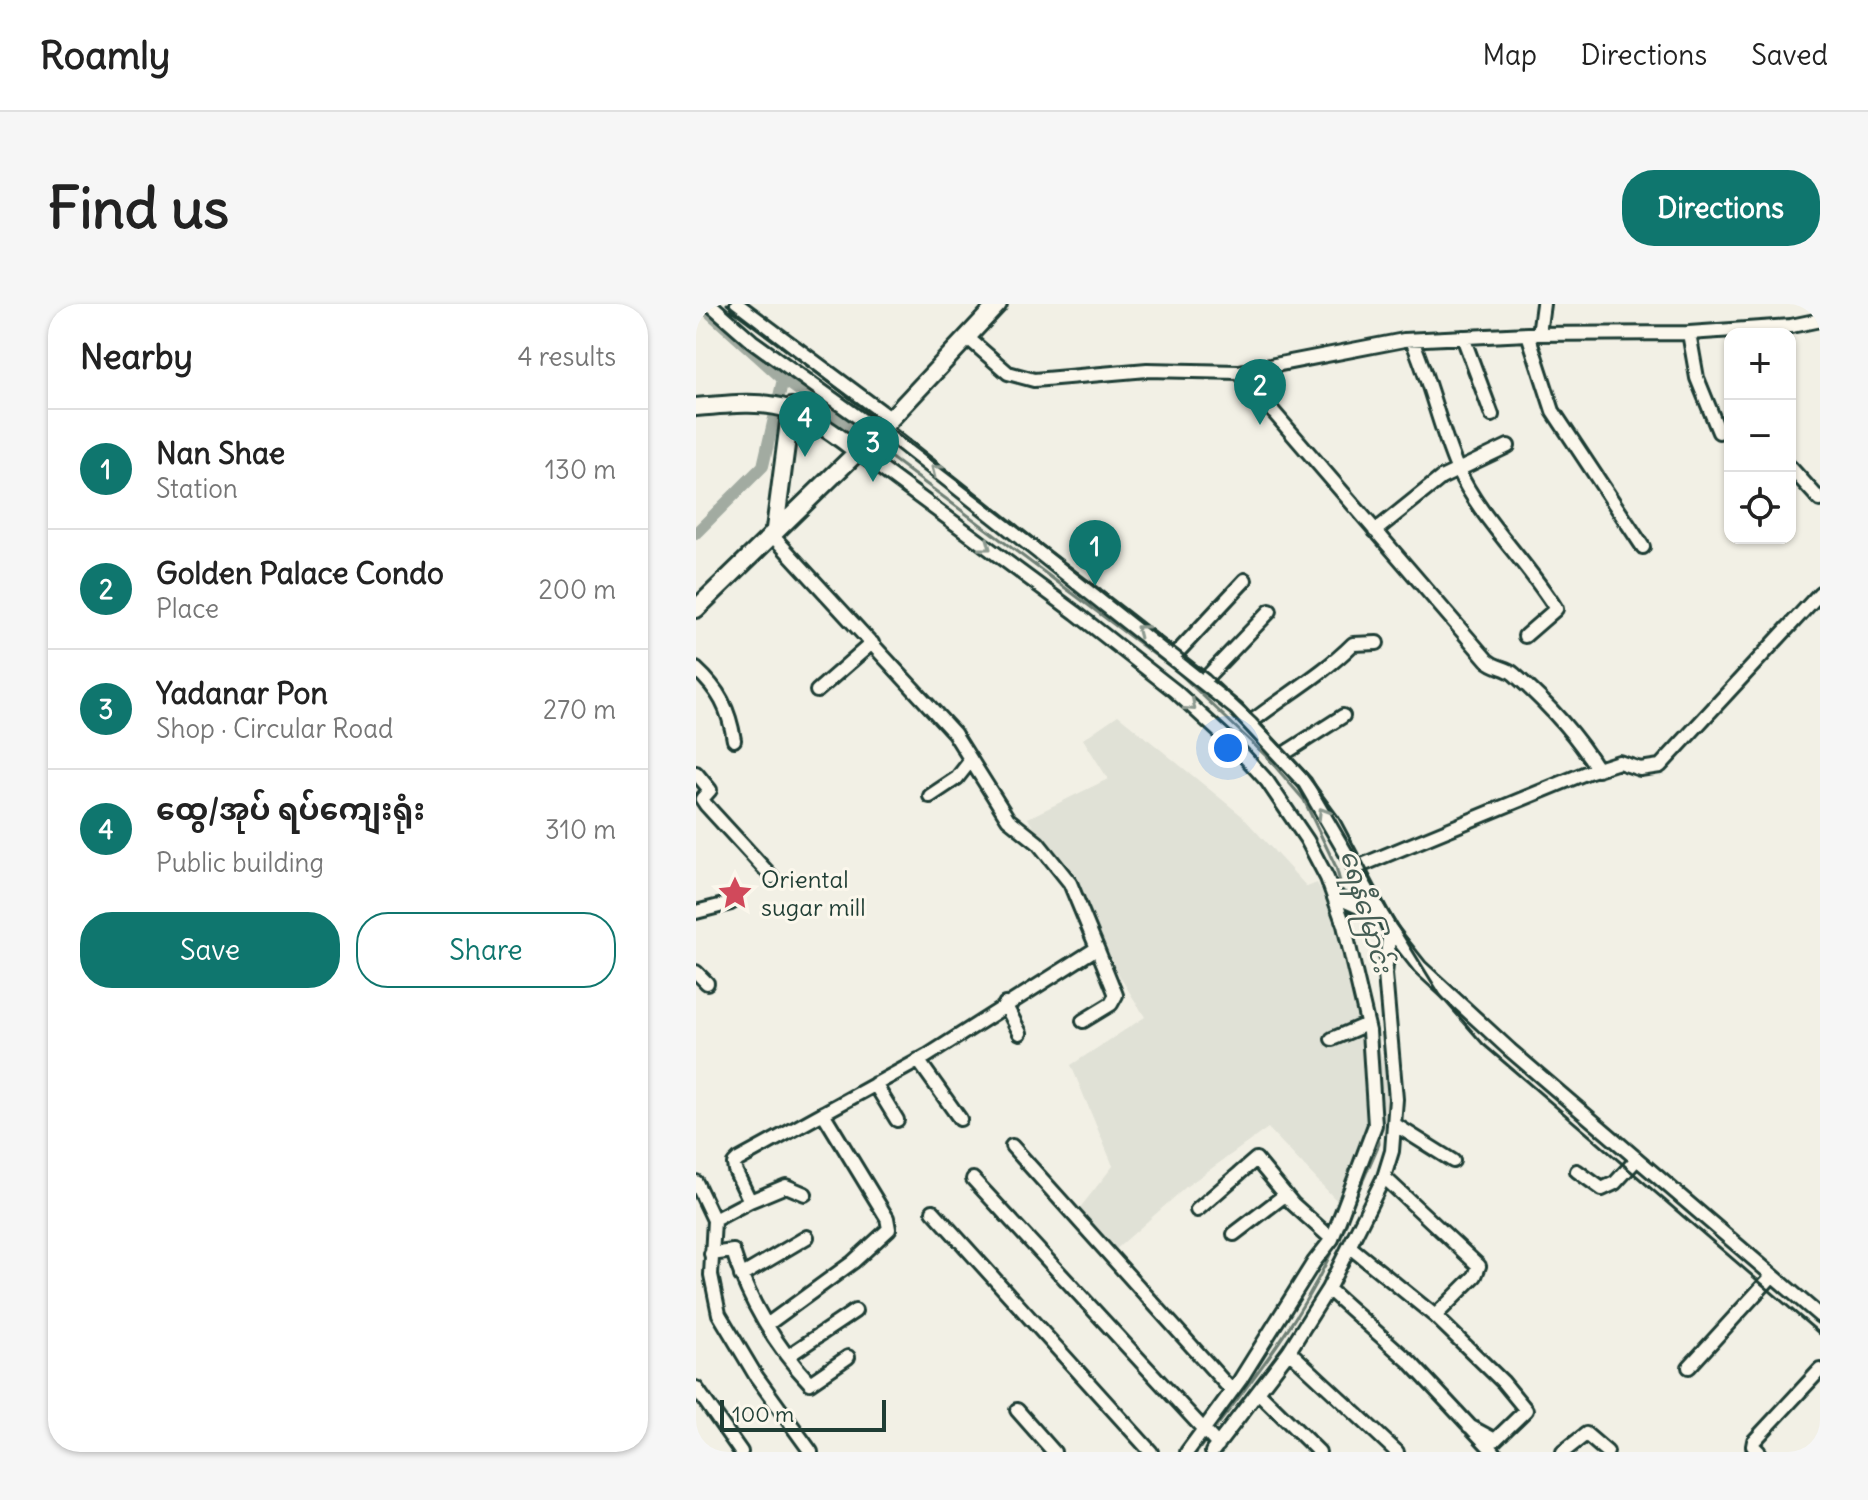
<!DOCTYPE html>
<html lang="en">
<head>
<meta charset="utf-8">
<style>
	:root { --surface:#fff; --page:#f6f6f6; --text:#222; --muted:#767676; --line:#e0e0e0; --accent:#0f766e }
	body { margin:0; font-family:Delius,"Noto Sans Myanmar",sans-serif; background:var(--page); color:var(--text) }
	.controls { position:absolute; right:24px; top:24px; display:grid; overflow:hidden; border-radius:16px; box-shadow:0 2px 6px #0004 }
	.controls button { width:72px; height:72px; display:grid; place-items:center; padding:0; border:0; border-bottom:2px solid var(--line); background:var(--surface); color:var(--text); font:40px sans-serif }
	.scale { position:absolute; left:24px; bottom:20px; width:166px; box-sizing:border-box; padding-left:8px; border:4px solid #1f3d34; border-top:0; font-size:22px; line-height:28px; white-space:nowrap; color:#1f3d34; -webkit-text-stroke:6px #fbf7ec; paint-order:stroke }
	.you { position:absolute; left:532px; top:444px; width:28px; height:28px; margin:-20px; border:6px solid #fff; border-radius:50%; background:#1a73e8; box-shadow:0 0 0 12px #1a73e833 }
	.badge { display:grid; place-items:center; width:52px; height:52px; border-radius:50%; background:var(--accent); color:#fff; font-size:26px; font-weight:700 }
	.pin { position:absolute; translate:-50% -66px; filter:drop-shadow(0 2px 4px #0008) }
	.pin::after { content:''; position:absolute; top:42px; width:28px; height:24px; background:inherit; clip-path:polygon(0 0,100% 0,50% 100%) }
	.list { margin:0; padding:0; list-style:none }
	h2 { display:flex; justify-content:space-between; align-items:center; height:104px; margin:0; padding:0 32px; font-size:34px }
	h2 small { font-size:26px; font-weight:400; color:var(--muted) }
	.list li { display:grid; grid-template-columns:52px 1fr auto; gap:24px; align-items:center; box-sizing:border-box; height:120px; padding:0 32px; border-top:2px solid var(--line) }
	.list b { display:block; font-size:30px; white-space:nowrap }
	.list p { margin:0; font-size:26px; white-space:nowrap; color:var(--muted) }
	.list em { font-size:26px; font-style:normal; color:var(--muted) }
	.actions { display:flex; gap:16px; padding:24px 32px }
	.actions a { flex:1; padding:18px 0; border:2px solid var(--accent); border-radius:32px; text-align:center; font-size:28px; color:var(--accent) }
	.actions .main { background:var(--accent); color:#fff }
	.icon { flex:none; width:44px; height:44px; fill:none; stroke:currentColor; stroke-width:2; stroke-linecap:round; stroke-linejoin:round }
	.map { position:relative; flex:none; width:1124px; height:1148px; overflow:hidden; border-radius:32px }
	header { display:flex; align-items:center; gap:48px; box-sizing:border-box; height:112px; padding:0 40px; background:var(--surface); border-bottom:2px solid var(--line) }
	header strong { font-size:38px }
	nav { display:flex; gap:44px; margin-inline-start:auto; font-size:28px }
	.intro { display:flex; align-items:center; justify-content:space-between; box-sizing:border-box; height:192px; padding:0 48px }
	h1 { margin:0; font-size:56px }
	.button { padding:20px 36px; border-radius:32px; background:var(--accent); color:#fff; font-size:28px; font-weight:700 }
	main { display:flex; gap:48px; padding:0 48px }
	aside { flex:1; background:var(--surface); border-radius:32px; box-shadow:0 2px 6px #0004 }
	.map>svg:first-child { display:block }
	.built { fill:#e0e1d6 }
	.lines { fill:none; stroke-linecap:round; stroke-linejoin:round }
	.stream { stroke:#6e7f75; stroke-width:3 }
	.canal { stroke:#a2aba1; stroke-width:12 }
	.street-casing { stroke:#1f3d34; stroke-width:18 }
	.secondary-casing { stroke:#1f3d34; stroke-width:22 }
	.street { stroke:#fbf7ec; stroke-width:12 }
	.secondary { stroke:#fbf7ec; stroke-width:16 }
	.rail { stroke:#1f3d34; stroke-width:3 }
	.oneway { stroke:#8d9a90 }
	.labels { text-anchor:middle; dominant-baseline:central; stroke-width:6; stroke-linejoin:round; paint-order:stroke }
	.poi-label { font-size:24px; fill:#1f3d34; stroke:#fbf7ec; text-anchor:start }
	.water-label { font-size:26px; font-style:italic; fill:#465e55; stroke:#fbf7ec }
</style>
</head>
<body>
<header>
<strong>Roamly</strong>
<nav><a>Map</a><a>Directions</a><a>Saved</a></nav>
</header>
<div class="intro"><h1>Find us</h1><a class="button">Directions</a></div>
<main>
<aside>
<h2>Nearby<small>4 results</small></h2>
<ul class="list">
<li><span class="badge">1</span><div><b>Nan Shae</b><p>Station</p></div><em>130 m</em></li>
<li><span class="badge">2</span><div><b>Golden Palace Condo</b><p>Place</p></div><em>200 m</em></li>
<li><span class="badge">3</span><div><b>Yadanar Pon</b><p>Shop · Circular Road</p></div><em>270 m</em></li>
<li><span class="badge">4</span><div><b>ထွေ/အုပ် ရပ်ကျေးရုံး</b><p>Public building</p></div><em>310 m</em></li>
</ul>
<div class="actions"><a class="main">Save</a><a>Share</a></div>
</aside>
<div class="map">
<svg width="1124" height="1148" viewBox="0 0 1124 1148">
	<rect width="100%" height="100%" fill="#f2f0e5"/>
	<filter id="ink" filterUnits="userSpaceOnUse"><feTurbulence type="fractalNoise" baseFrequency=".0125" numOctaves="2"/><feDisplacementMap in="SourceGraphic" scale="16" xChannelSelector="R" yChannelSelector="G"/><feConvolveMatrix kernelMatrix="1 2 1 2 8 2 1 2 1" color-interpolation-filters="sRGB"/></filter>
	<g filter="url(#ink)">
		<path class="built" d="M422,411L545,511L611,583L621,579L657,641L674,716L699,795L676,853L641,897L572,824L491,882L417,948L379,910L417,862L375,761L449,713L376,596L332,514L412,475L387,435Z"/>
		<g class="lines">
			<path class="stream" d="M178,141L483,369L571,453L608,496L640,563L648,593
				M650,601L680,738
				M647,922L683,840L682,825
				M517,1127C561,1070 610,1007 639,940
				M501,1148L512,1133"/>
			<path class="canal" d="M4,0L87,75L158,125
				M0,229L67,162L87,75"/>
			<g class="street-casing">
				<path id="street" d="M14,0L56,37L180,126
					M41,0L194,114
					M993,29L1001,74L1023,128
					M832,30L857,107L947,243
					M843,30L847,0
					M767,33L796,111
					M272,34L312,69L338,76L451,66L543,68L708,36L832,30L993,29L1095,22L1124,16
					M716,36C734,77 743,122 761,164C785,216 830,256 860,305L829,332
					M543,68L791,356C799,364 810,363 818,370C850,398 880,430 902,466
					M186,124L540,405L609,479L694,625L724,663L814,746L1124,1012
					M160,146L380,309L479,387L540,443L571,477L611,536L631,574L648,621L673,727L679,821L636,935L618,958L544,1076L491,1148
					M1094,163L1124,196
					M679,227L745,174L812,142
					M478,352L549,276
					M0,365C23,386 33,405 38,436
					M508,376L574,307
					M121,387L176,339
					M554,419C588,392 626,371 657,340L681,339
					M586,451L647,412
					M0,469L14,486L6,495L10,501L76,573
					M234,492L261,474L275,456
					M659,564L892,468L923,458L944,465L964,462L1124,289
					M638,592L688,614
					M0,608L35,599
					M0,668L11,679
					M309,700L324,729
					M387,717L415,700L420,691L401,644
					M636,735L671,720
					M222,756L264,815
					M179,780L201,816
					M698,820L757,857
					M316,842L536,1087
					M881,867L906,885L919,879L941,855
					M688,873L783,962L779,972L739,1012
					M277,875L522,1141
					M0,878L18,916L15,971L23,1010L60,1072L115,1148
					M54,897L90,882L109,890
					M501,906L560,855L597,900L636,935
					M237,907L455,1148
					M18,916L54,897L39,866L38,860L42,856L231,752L401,644L374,579L342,539L312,515L258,429L74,229
					M538,930L589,891
					M654,943L739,1012L807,1078L830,1106L799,1136L773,1122
					M15,950L37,947C51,994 80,1043 114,1079L152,1053
					M45,972L111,933
					M632,985L715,1059L798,1148
					M72,1020L157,958L193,925L191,914L127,809
					M593,1047L701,1148
					M92,1052L159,1007
					M993,1063L1076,972
					M0,1084L45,1148
					M562,1088L623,1148
					M321,1106L358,1148
					M516,1148L593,1047L632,985L688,873L696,847L700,795L689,670L694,625
					M867,1148L890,1130L911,1148
					M1063,1148L1057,1142L1058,1137L1124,1066"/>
			</g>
			<g class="secondary-casing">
				<path id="secondary" d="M0,103C80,96 94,96 160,146
					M79,225L95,103
					M0,305L186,124L302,0"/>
			</g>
			<use href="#street" class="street"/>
			<use href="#secondary" class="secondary"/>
			<path class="rail" d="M31,0L399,282L513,371L560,415L610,469L643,514L694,610L744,691L787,740L1124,1030"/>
		</g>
		<defs><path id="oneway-chevron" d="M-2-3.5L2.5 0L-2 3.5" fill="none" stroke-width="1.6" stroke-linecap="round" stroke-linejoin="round" transform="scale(2)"/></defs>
		<g class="oneway">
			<use href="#oneway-chevron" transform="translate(240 166) rotate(-142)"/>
			<use href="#oneway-chevron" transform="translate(290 242) rotate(37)"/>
			<use href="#oneway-chevron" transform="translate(445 326) rotate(-142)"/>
			<use href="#oneway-chevron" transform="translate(495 402) rotate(42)"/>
			<use href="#oneway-chevron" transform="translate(627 509) rotate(-122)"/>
		</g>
	</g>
	<defs>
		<g id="sight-bare" transform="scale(2.76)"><path d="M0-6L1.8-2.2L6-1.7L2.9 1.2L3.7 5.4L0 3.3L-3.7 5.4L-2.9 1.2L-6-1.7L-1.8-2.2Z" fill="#d1495b" stroke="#fbf7ec" stroke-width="2.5" paint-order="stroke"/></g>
	</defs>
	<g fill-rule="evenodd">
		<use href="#sight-bare" x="39" y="589"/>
	</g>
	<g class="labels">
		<g class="poi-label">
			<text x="65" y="575">Oriental<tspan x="65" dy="28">sugar mill</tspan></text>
		</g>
		<g class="water-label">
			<text transform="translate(671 607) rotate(74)">ရေနီမြောင်း</text>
		</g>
	</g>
</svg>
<div class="controls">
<button>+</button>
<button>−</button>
<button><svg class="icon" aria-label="locate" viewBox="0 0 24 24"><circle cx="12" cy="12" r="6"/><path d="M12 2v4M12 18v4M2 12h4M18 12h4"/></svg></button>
</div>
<div class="scale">100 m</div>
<div class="you"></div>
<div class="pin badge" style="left:399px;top:282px">1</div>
<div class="pin badge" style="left:564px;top:121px">2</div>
<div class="pin badge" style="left:177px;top:178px">3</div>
<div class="pin badge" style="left:109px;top:153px">4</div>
</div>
</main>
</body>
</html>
